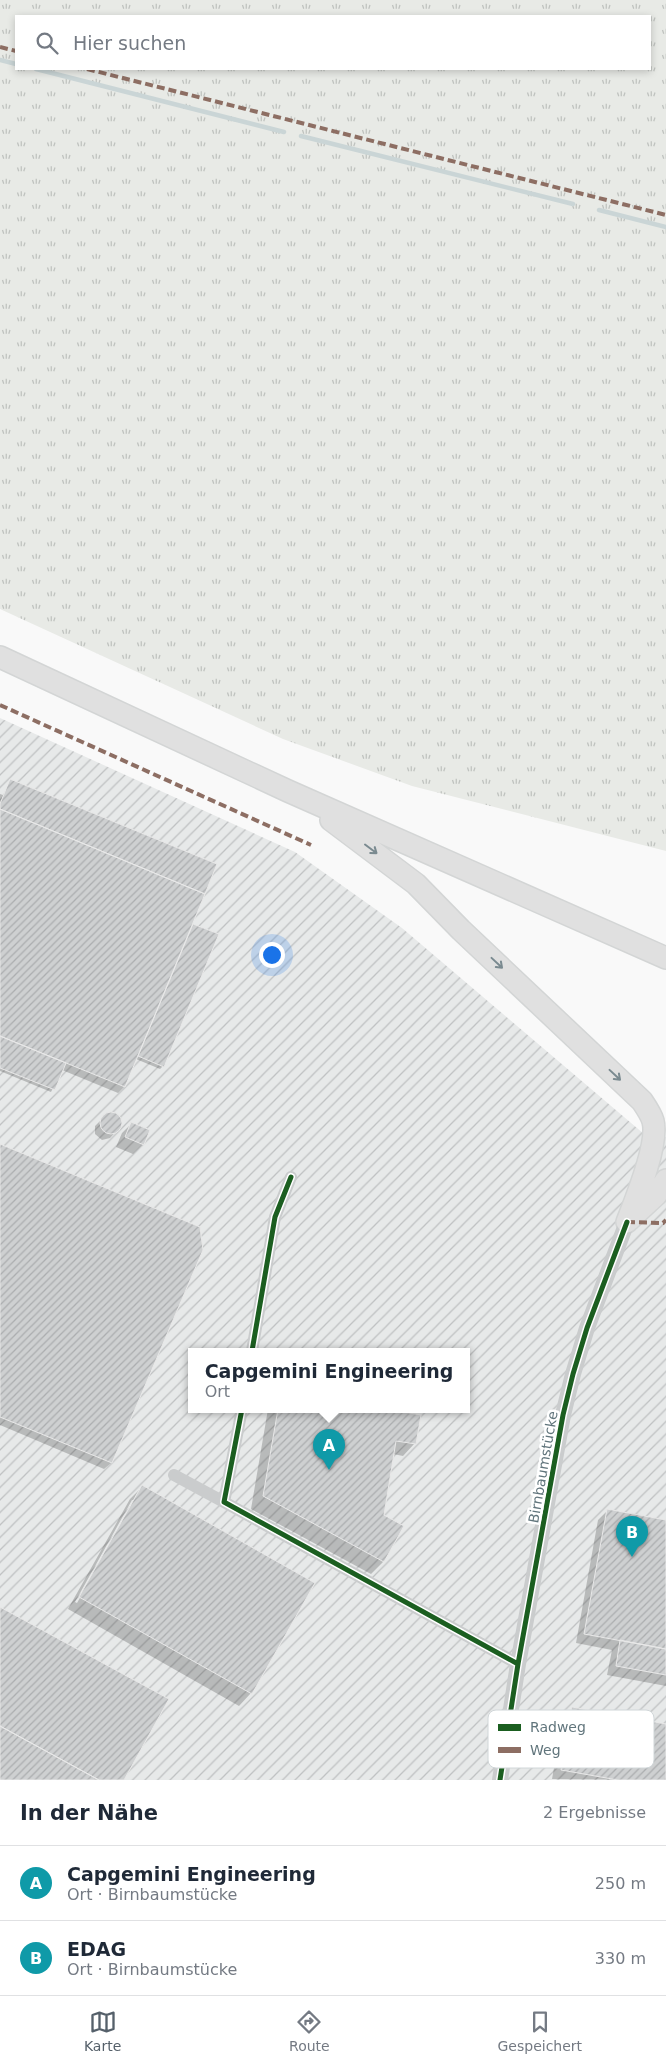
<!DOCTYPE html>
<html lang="de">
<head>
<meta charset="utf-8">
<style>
	:root { --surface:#fff; --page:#f2f2f3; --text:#1f2937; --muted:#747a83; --line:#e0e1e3; --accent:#55606a }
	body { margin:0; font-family:"DejaVu Sans",sans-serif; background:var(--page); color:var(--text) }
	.you { position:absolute; left:271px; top:954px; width:18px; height:18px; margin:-12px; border:4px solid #fff; border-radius:50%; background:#1a73e8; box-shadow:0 0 0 8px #1a73e833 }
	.badge { display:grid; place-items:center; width:32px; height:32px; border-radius:50%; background:var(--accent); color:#fff; font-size:16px; font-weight:700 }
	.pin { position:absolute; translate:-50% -41px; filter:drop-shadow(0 1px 2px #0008) }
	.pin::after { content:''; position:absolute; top:26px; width:18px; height:15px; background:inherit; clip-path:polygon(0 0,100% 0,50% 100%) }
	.popup { position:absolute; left:188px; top:1348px; width:282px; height:65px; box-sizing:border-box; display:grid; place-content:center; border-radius:0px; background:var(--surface); filter:drop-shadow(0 1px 4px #0005); font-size:16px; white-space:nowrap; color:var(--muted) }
	.popup b { font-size:19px; color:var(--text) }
	.popup::after { content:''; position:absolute; left:50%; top:100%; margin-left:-10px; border:10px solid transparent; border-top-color:var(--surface) }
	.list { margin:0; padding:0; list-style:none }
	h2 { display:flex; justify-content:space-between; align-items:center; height:65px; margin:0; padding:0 20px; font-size:21px }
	h2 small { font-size:16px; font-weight:400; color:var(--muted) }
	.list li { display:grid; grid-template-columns:32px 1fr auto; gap:15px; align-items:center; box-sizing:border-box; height:75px; padding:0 20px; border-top:1px solid var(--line) }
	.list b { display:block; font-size:19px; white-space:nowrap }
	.list p { margin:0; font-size:16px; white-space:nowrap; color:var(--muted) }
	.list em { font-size:16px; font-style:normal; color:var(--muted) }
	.icon { flex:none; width:28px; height:28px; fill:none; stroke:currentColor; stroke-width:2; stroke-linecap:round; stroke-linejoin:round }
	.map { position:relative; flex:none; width:666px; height:1780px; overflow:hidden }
	.search { position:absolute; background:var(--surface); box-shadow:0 2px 8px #0003; left:15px; right:15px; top:15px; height:55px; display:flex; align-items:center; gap:12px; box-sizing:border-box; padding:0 18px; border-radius:0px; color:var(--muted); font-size:19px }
	.sheet { height:215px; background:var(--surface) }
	nav { display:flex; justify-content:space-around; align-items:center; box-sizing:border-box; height:70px; border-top:1px solid var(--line); background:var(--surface); font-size:14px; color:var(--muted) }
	nav a { display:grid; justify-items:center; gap:2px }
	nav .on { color:var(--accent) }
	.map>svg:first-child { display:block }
	.industrial { fill:url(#industrial-furrows); fill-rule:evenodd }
	.grass { fill:url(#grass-tufts); fill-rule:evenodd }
	.shadow { fill:#0003; fill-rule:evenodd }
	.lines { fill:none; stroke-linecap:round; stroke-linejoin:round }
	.stream { stroke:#cad5d6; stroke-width:4.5 }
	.building { fill:url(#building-hatch); stroke:#e8e8e8 }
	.primary-casing { stroke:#d3d5d5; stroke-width:24 }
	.minor { stroke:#cacccd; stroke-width:12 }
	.tertiary { stroke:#cacccd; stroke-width:16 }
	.primary { stroke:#e0e0e0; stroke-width:21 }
	.quiet { stroke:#8d6e63; stroke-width:4; stroke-dasharray:8 4; stroke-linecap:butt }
	.cycleway-casing { stroke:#fff; stroke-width:8 }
	.cycleway { stroke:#1b5e20; stroke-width:5 }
	.oneway { stroke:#7a8a90 }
	.labels { text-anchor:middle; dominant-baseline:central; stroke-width:5; stroke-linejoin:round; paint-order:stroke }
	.street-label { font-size:14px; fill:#61757c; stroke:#fff }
	.key { fill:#fff; stroke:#d0d6d8; stroke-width:1 }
	.key-label { font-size:14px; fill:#61757c }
</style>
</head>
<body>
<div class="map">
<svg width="666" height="1780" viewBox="0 0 666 1780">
	<defs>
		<pattern id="industrial-furrows" width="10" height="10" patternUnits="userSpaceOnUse" patternTransform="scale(1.25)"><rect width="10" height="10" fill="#e7e9e9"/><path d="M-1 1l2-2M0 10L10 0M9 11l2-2" fill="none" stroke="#bfc1c2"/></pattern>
		<pattern id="grass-tufts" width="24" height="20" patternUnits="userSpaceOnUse" patternTransform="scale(1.25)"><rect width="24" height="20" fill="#e8eae6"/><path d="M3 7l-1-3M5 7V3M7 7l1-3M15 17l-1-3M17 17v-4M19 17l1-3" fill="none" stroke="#bfc2bf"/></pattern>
		<pattern id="building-hatch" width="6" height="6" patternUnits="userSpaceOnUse" patternTransform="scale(1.25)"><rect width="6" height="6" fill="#ced0d1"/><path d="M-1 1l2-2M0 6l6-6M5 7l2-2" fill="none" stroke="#abadaf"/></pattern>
	</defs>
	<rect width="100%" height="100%" fill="#f9f9f9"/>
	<path class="industrial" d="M0,718L295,852L402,928L644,1134L666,1137V1780H0ZM192,1351H466V1409H192Z"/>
	<path class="grass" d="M0,0H666V851L412,786L283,739L0,609ZM16,16H650V69H16Z"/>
	<path class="shadow" d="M11,781L189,929L193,925L163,1066L160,1069L136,1059L124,1087L118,1093L62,1070L51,1092L0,1071V794L3,795Z
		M108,1113L116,1114L120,1118V1127L110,1138L102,1140L95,1134V1126Z
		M131,1124L143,1144L133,1154L116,1147L122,1133Z
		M0,1145L201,1250L111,1463L104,1469L0,1425Z
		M268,1409H379L420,1416L415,1443L403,1456L393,1454L382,1516L383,1562L371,1574L251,1509Z
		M142,1487L251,1693L239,1706L68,1609L130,1499ZM132,1500H135L77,1603L75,1602Z
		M608,1510L666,1521V1686L607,1675L612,1650L576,1643L598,1520Z
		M572,1709L666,1725V1780L552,1779L563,1718Z"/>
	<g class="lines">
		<path class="stream" d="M0,60L16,64
			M36,69L284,132
			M301,136L573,204
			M599,210L666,227"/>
	</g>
	<path class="building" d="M10,779L217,864L205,894L0,809V804Z
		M0,809L205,894L125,1087L0,1036Z
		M193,924L219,934L164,1067L138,1056Z
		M0,1036L66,1063L55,1090L0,1068Z
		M100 1123a11 11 0 1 1 22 0a11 11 0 1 1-22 0Z
		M131,1122L150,1130L144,1145L125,1137Z
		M0,1144L200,1227L203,1250L112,1463L0,1417Z
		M278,1409H386L421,1415L416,1444L396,1441L384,1515L404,1526L384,1562L263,1496Z
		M142,1485L315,1583L252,1694L79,1597Z
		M607,1509L666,1520V1649L584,1634Z
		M0,1607L169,1699L124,1780H99L0,1726Z
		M620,1640L666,1649V1675L616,1666Z
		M572,1707L666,1724V1780H618L561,1770Z
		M0,1726L99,1780H0Z"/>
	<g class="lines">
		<g class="primary-casing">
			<path id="primary" d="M0,657L288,791L666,958
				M331,820L416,884L461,930L642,1101C646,1107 651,1114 653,1121C659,1144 636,1199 627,1222
				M629,1220L656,1195L666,1180"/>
		</g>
		<path class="minor" d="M252,1351L275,1217L291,1177
			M242,1409L224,1502L518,1664
			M174,1475L224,1502"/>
		<path class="tertiary" d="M500,1780L518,1664L563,1415L573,1374L587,1328L627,1222"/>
		<use href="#primary" class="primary"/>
		<path class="quiet" d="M0,47L16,51
			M87,69L666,215
			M0,705L311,845
			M627,1222L663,1223L666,1220"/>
		<g class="cycleway-casing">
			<path id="cycleway" d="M252,1351L275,1217L291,1177
				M242,1409L224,1502L518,1664
				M500,1780L518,1664L563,1415L573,1374L587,1328L627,1222"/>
		</g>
		<use href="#cycleway" class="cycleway"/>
	</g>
	<defs><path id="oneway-shaft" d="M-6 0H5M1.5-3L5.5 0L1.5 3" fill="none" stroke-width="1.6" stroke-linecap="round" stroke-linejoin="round" transform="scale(1.25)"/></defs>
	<g class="oneway">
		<use href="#oneway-shaft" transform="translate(371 849) rotate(37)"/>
		<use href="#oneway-shaft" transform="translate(497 963) rotate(43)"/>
		<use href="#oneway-shaft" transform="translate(615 1075) rotate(43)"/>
	</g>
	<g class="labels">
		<g class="street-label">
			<text transform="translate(543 1467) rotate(-80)">Birnbaumstücke</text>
		</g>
	</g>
	<rect x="488" y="1710" width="166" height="58" rx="8" class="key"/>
	<rect x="498" y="1724" width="23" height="7" fill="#1b5e20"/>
	<rect x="498" y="1747" width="23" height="6" fill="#8d6e63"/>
	<g class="key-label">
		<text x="530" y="1732">Radweg</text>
		<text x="530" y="1755">Weg</text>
	</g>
</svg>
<div class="you"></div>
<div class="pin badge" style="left:329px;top:1470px;background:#0f9aa8">A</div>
<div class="popup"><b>Capgemini Engineering</b>Ort</div>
<div class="pin badge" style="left:632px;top:1557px;background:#0f9aa8">B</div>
<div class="search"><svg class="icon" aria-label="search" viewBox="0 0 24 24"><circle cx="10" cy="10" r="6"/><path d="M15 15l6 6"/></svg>Hier suchen</div>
</div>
<section class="sheet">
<h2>In der Nähe<small>2 Ergebnisse</small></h2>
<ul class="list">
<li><span class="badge" style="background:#0f9aa8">A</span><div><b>Capgemini Engineering</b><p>Ort · Birnbaumstücke</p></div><em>250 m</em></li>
<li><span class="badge" style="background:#0f9aa8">B</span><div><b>EDAG</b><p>Ort · Birnbaumstücke</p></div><em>330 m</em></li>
</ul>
</section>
<nav>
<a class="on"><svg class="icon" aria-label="map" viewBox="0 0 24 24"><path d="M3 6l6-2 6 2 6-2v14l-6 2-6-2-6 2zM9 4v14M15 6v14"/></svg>Karte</a>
<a><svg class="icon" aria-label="directions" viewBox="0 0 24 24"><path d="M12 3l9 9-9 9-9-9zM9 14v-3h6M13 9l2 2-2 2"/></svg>Route</a>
<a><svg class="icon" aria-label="saved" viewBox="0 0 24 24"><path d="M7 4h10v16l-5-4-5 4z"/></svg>Gespeichert</a>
</nav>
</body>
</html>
